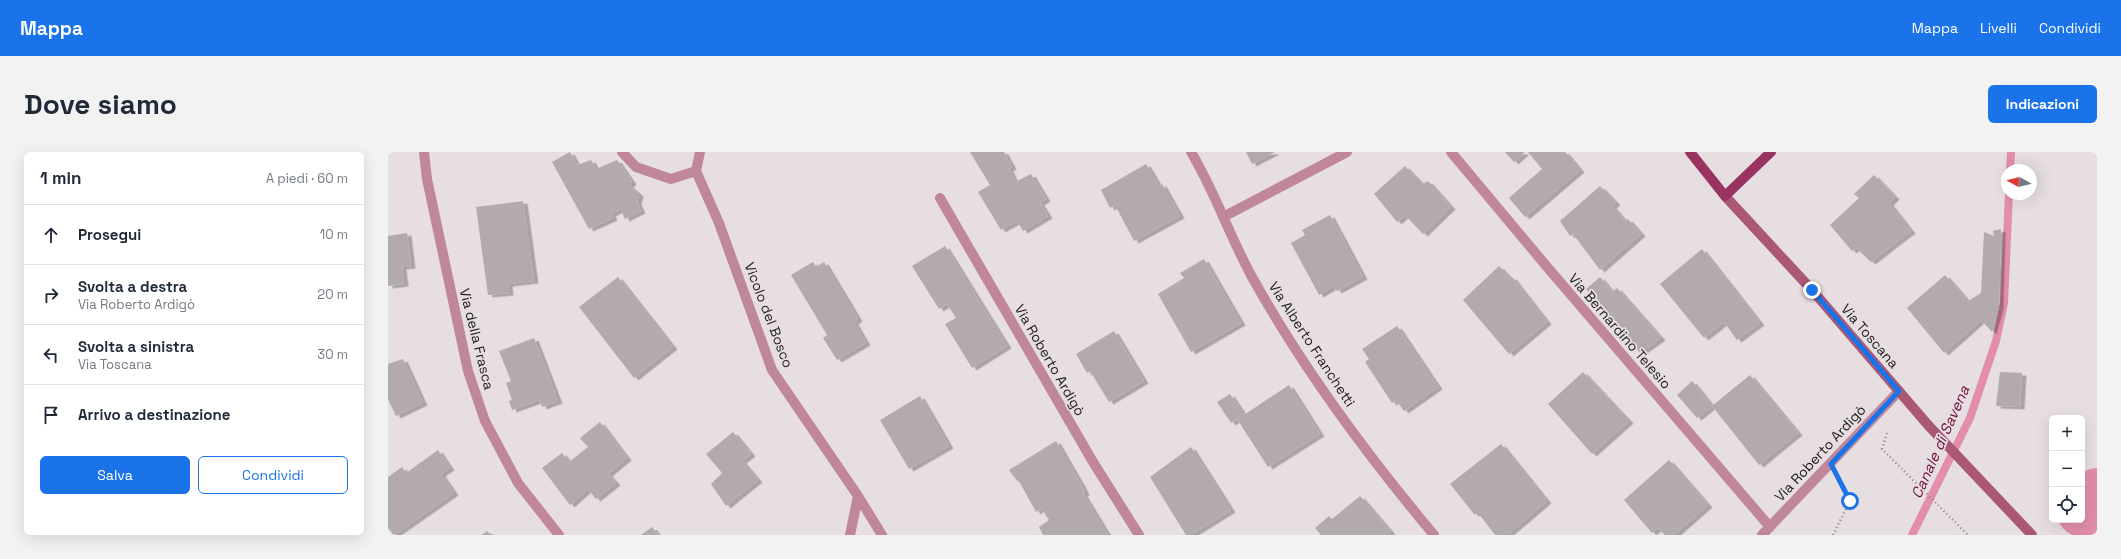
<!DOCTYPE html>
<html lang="it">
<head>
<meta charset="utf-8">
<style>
	:root { --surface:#fff; --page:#f2f2f3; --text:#1f2937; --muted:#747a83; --line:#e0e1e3; --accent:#1a73e8 }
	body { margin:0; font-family:"Space Grotesk",sans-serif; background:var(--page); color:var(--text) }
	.controls { position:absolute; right:12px; bottom:12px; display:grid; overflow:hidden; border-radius:6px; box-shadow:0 4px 16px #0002 }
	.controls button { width:36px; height:36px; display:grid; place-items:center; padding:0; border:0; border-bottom:1px solid var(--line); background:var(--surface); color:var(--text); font:20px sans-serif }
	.compass { position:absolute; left:1613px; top:12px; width:36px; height:36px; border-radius:50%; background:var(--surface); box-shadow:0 4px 16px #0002; rotate:278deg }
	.stop { position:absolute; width:12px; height:12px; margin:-9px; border:3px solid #1a73e8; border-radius:50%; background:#fff }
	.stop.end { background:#1a73e8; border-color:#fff; box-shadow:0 1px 4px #0008 }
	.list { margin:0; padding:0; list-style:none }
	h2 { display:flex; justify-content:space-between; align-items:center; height:52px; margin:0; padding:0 16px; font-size:17px }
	h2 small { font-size:13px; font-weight:400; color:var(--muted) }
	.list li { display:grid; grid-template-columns:26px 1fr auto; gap:12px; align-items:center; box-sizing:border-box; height:60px; padding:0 16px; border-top:1px solid var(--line) }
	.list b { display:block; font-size:15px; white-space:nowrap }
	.list p { margin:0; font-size:13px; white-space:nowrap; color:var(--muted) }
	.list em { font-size:13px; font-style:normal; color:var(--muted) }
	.actions { display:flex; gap:8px; padding:12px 16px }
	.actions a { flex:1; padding:9px 0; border:1px solid var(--accent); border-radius:6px; text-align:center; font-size:14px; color:var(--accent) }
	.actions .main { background:var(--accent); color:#fff }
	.icon { flex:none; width:22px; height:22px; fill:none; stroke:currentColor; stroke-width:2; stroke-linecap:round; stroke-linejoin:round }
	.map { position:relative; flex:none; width:1709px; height:383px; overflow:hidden; border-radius:6px }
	header { display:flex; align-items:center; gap:24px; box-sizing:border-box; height:56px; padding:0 20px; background:var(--accent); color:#fff }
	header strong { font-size:19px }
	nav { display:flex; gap:22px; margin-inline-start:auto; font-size:14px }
	.intro { display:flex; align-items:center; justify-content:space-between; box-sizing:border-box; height:96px; padding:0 24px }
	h1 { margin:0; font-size:28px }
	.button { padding:10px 18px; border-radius:6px; background:var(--accent); color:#fff; font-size:14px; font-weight:700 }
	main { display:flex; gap:24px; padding:0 24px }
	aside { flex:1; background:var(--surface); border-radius:6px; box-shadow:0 4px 16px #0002 }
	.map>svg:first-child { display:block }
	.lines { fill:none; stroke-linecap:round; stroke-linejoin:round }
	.stream { stroke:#e18dab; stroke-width:8 }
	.river { stroke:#e18dab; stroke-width:50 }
	.building { fill:#b3aaad; filter:url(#shadow) }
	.path { stroke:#8c8688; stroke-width:2.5; stroke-dasharray:1 3; stroke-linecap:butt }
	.street { stroke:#c08699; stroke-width:10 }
	.secondary { stroke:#ab5877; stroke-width:10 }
	.primary { stroke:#99335f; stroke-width:10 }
	.route { stroke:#1a73e8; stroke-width:5 }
	.labels { text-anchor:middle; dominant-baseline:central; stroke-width:3.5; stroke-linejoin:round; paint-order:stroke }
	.street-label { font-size:14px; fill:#1f1c1d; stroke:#e7dee1 }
	.water-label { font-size:15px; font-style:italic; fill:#700c3e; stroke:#e7dee1 }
</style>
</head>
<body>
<header>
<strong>Mappa</strong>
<nav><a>Mappa</a><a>Livelli</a><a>Condividi</a></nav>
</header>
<div class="intro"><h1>Dove siamo</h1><a class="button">Indicazioni</a></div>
<main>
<aside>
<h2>1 min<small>A piedi · 60 m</small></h2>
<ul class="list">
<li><svg class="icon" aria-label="ahead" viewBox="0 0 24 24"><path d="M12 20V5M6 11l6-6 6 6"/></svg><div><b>Prosegui</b></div><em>10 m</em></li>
<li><svg class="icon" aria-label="right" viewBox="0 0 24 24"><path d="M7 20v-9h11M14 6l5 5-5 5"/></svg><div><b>Svolta a destra</b><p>Via Roberto Ardigò</p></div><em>20 m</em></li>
<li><svg class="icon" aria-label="left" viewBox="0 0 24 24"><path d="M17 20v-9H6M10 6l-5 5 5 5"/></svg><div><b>Svolta a sinistra</b><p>Via Toscana</p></div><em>30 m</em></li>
<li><svg class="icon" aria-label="arrive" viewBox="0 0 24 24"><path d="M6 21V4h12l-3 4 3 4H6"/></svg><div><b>Arrivo a destinazione</b></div></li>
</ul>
<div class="actions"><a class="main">Salva</a><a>Condividi</a></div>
</aside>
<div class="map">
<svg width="1709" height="383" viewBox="0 0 1709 383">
	<defs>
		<filter id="shadow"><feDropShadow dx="4.5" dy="2.5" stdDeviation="0" flood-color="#0004"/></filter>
	</defs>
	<rect width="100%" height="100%" fill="#e7dee1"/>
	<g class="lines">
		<path class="stream" d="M1622,18L1623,0
			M1524,383L1582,266L1608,189L1616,151L1621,42"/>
		<path class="river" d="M1694,360L1709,341"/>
	</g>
	<path class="building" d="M182,0L189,13L203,8L208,17L229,8L244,30L241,33L251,42L249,50L253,59L237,67L233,57L223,62L225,66L201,77L164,10Z
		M582,0H616L624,15L621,17L627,30L643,22L658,47L652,51L660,64L635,79L629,69L613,78L590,40L602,33Z
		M858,0H887L864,12Z
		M1117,0H1137L1126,10Z
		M1140,0H1177L1192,18L1137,65L1121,46L1154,17Z
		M758,12L771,34L774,32L792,64L746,89L727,53L722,56L713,38Z
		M1017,14L1034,32L1040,29L1063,55L1035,82L1017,63L1009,70L986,42Z
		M1486,23L1507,45L1501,51L1523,79L1483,110L1468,96L1464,99L1442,73L1471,46L1466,42Z
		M1212,34L1228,51L1224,54L1237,69L1240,67L1253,82L1212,118L1185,82L1182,84L1172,69Z
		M135,49L146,129L120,132L121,141L100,143L88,55Z
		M942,63L975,125L949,139L946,134L931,143L903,91L917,83L914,78Z
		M1613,77L1611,155L1604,180L1593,168L1556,201L1519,156L1557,123L1580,149L1593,141L1596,80L1606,84L1605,79Z
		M19,81L23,114L14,115L16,132L0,134V84Z
		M557,94L619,194L584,216L557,172L568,166L559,152L551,157L524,114Z
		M1314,97L1372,171L1349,188L1336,170L1316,186L1272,132Z
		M816,107L853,171L803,200L770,142L796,126L792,121Z
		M425,110L428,115L436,110L470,167L466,170L478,191L449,208L435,186L439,183L403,123Z
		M1111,114L1122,126L1124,125L1159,170L1121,202L1075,148Z
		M230,125L285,195L246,226L191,155Z
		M1212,125L1224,140L1229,136L1273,186L1252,201L1198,137Z
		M1009,174L1050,235L1016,259L1008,248L1004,251L977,210L981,207L974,197Z
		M726,179L756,229L721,250L702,219L699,221L688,202Z
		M146,186L170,249L154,255L152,248L124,258L121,249L124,248L118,231L123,229L111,199Z
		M15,207L35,251L8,264L0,247V212Z
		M1195,220L1241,269L1204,302L1160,252Z
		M1612,220L1634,221L1632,255L1608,254Z
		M1362,223L1410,281L1371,313L1324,254Z
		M1304,229L1324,254L1309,266L1289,243Z
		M901,233L932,282L880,315L849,267L843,271L829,250L842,242L856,263Z
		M532,244L561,294L521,317L492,268Z
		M212,270L239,306L220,322L228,331L208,347L200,337L182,353L154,316L174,301L181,310L200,295L192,286Z
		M345,280L363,302L354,309L370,328L338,354L323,332L334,321L318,302Z
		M668,289L694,334L697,341L695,342L720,383H655L651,375L661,368L653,356L648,360L631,329L630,330L621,318Z
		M1113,292L1159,349L1119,383H1107L1091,362H1086L1062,332Z
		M803,295L843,358L803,383H798L762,325Z
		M50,298L62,316L53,322L66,341L6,383L0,376V325L14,315L18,321Z
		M1281,308L1320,353L1286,383H1277L1270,376L1264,381L1236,348Z
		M972,344L1003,380L1000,383H933L927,376L941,364L944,367Z
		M264,375L270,383H253Z
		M99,379L103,383H94Z"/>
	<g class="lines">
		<path class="path" d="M1499,281L1494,297L1580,383
			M1445,383L1462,349L1452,329"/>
		<path class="street" d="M36,0L39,27L80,219L97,269L130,331L171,383
			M234,0L248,15L283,27L308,19
			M312,0L308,19L331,71L384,218L470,344L494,383
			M803,0C827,40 842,85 864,125C915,217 979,303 1046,383
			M1063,0L1160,116L1382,375
			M552,46L705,310L751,383
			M835,65L959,0
			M462,383L470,344
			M1374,383L1511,239"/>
		<path class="secondary" d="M1337,44L1424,138L1540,273L1644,383"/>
		<path class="primary" d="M1302,0L1337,44L1383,0"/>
	</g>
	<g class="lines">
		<path class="route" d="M1424,138L1511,239L1443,312L1462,349"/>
	</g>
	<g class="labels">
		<g class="street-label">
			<text transform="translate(381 163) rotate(69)">Vicolo del Bosco</text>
			<text transform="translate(1232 179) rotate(49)">Via Bernardino Telesio</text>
			<text transform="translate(1482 184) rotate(49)">Via Toscana</text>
			<text transform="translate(89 187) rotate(76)">Via della Frasca</text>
			<text transform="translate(924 192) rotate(57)">Via Alberto Franchetti</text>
			<text transform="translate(662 208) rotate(60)">Via Roberto Ardigò</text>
			<text transform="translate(1432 301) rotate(-47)">Via Roberto Ardigò</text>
		</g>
		<g class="water-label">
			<text transform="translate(1552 290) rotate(-66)">Canale di Savena</text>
		</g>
	</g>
</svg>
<div class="controls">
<button>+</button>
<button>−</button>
<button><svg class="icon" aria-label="locate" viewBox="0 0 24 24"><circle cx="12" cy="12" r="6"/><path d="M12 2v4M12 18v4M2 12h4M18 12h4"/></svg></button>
</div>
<svg class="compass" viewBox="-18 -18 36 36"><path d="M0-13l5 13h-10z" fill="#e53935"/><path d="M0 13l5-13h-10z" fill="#747a83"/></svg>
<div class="stop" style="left:1462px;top:349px"></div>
<div class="stop end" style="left:1424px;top:138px"></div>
</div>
</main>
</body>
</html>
